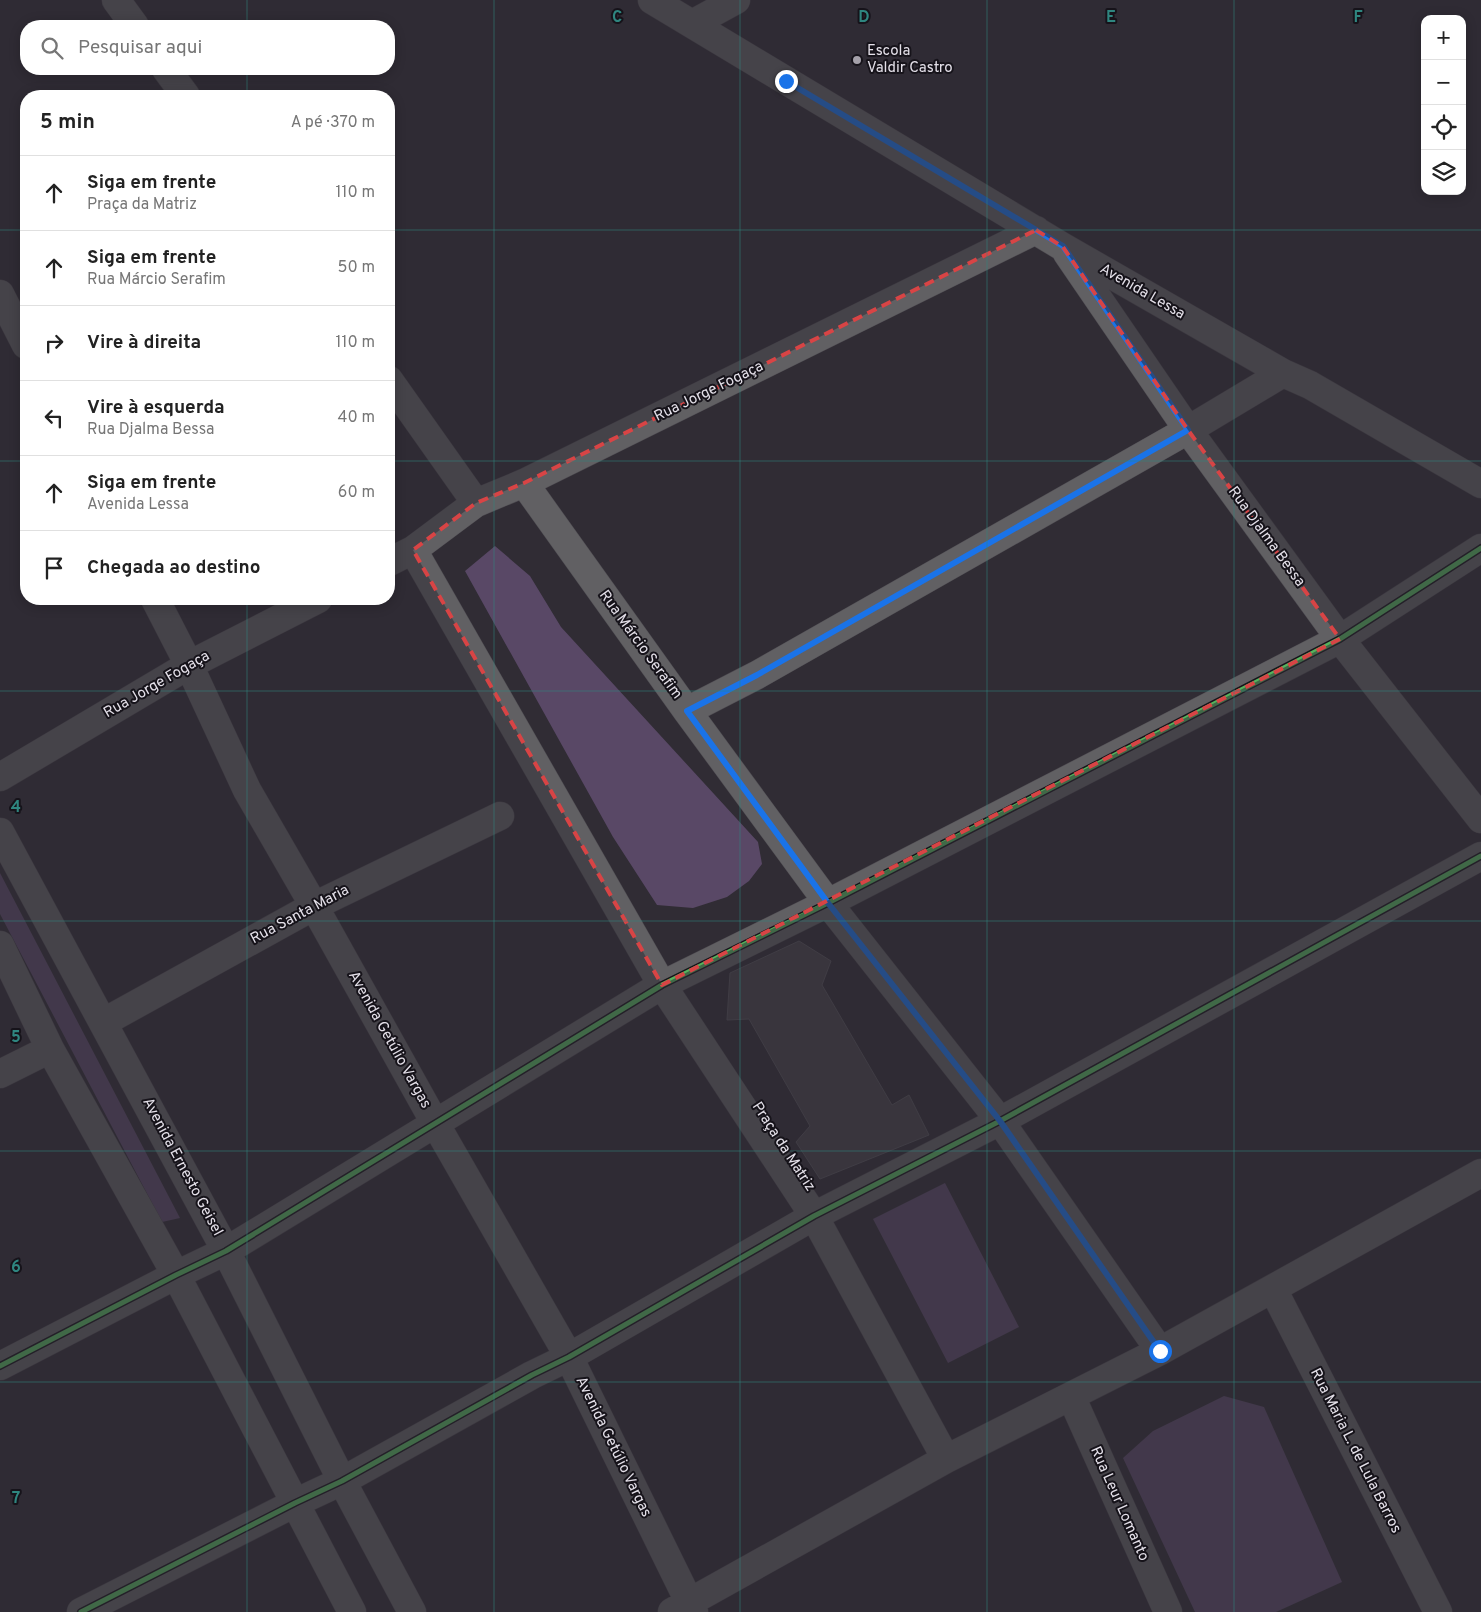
<!DOCTYPE html>
<html lang="pt">
<head>
<meta charset="utf-8">
<style>
	:root { --surface:#fff; --page:#f6f6f6; --text:#222; --muted:#767676; --line:#e0e0e0 }
	body { margin:0; font-family:Overpass,sans-serif; background:var(--page); color:var(--text) }
	.controls { position:absolute; right:15px; top:15px; display:grid; overflow:hidden; border-radius:10px; box-shadow:0 2px 12px #0003 }
	.controls button { width:45px; height:45px; display:grid; place-items:center; padding:0; border:0; border-bottom:1px solid var(--line); background:var(--surface); color:var(--text); font:25px sans-serif }
	.stop { position:absolute; width:15px; height:15px; margin:-11px; border:4px solid #1a73e8; border-radius:50%; background:#fff }
	.stop.end { background:#1a73e8; border-color:#fff; box-shadow:0 1px 5px #0008 }
	.list { margin:0; padding:0; list-style:none }
	h2 { display:flex; justify-content:space-between; align-items:center; height:65px; margin:0; padding:0 20px; font-size:21px }
	h2 small { font-size:16px; font-weight:400; color:var(--muted) }
	.list li { display:grid; grid-template-columns:32px 1fr auto; gap:15px; align-items:center; box-sizing:border-box; height:75px; padding:0 20px; border-top:1px solid var(--line) }
	.list b { display:block; font-size:19px; white-space:nowrap }
	.list p { margin:0; font-size:16px; white-space:nowrap; color:var(--muted) }
	.list em { font-size:16px; font-style:normal; color:var(--muted) }
	.icon { flex:none; width:28px; height:28px; fill:none; stroke:currentColor; stroke-width:2; stroke-linecap:round; stroke-linejoin:round }
	.map { position:relative; flex:none; width:1481px; height:1612px; overflow:hidden }
	.search { position:absolute; background:var(--surface); box-shadow:0 2px 12px #0003; left:20px; top:20px; width:375px; height:55px; display:flex; align-items:center; gap:12px; box-sizing:border-box; padding:0 18px; border-radius:20px; color:var(--muted); font-size:19px }
	.panel { position:absolute; background:var(--surface); box-shadow:0 2px 12px #0003; left:20px; top:90px; width:375px; height:515px; border-radius:20px }
	.map>svg:first-child { display:block }
	.green { fill:#594866 }
	.building { fill:#454248; stroke:#545158 }
	.lines { fill:none; stroke-linecap:round; stroke-linejoin:round }
	.minor-casing { stroke:#4d4a50; stroke-width:29 }
	.minor { stroke:#616063; stroke-width:28 }
	.cycleway-casing { stroke:#16131a; stroke-width:8 }
	.cycleway { stroke:#56b35d; stroke-width:5 }
	.route { stroke:#1a73e8; stroke-width:6 }
	.marked { fill:none; stroke:#d84445; stroke-width:4; stroke-dasharray:10 6; stroke-linejoin:round }
	.grid { fill:none; stroke:#2f8680; stroke-width:1; stroke-opacity:0.55 }
	.poi-dot { fill:#a5a1aa; stroke:#16131a; stroke-width:2 }
	.labels { text-anchor:middle; dominant-baseline:central; stroke-width:4; stroke-linejoin:round; paint-order:stroke }
	.poi-label { font-size:15px; fill:#e4e0e9; stroke:#16131a; text-anchor:start }
	.street-label { font-size:15px; fill:#e4e0e9; stroke:#16131a }
	.grid-label { font-size:16px; text-anchor:middle; font-weight:bold; fill:#2f8680; stroke:#16131a; stroke-width:4; stroke-linejoin:round; paint-order:stroke }
</style>
</head>
<body>
<div class="map">
<svg width="1481" height="1612" viewBox="0 0 1481 1612">
	<rect width="100%" height="100%" fill="#302c34"/>
	<path class="green" d="M495,546L530,576L561,627L758,842L762,864L749,881L727,897L693,908L657,905L613,837L465,571Z
		M0,873L180,1218L162,1222L0,914Z
		M945,1183L1019,1327L948,1363L873,1219Z
		M1224,1396L1264,1407L1342,1582L1276,1612H1195L1123,1458L1153,1431Z"/>
	<path class="building" d="M799,941L831,961L822,985L892,1105L909,1095L929,1135L820,1179L796,1142L810,1126L749,1019L727,1020L730,973Z"/>
	<g class="lines">
		<g class="minor-casing">
			<path id="minor" d="M116,0L135,26
				M652,0L1063,247L1283,373L1310,385L1481,484
				M692,24L736,0
				M166,69L186,96
				M1067,253L1188,430L1340,639L1481,819
				M0,294L26,345
				M389,380L476,503
				M524,483L687,711L828,903L1000,1121L1160,1351
				M413,550L662,985L814,1216L946,1459
				M389,562L413,550L476,503L524,483L1036,230
				M155,599L189,665L247,790L314,906L435,1123L569,1357L694,1612
				M687,711L757,675L1188,430L1283,373
				M0,777L189,665L318,599
				M0,832L226,1251L342,1481L412,1612
				M0,945L50,1049L176,1275L352,1612
				M104,1022L314,906L500,816
				M0,1074L50,1049
				M1273,1289L1438,1612
				M0,1366L176,1275L226,1251L662,985L828,903L1340,639L1481,548
				M1071,1396L1168,1612
				M81,1612L295,1503L342,1481L532,1375L569,1357L814,1216L1000,1121L1481,856
				M672,1612L946,1459L1160,1351L1481,1173"/>
		</g>
		<use href="#minor" class="minor"/>
		<g class="cycleway-casing">
			<path id="cycleway" d="M0,1366L176,1275L226,1251L662,985L828,903L1340,639L1481,548
				M81,1612L295,1503L342,1481L532,1375L569,1357L814,1216L1000,1121L1481,856"/>
		</g>
		<use href="#cycleway" class="cycleway"/>
	</g>
	<g class="lines">
		<path class="route" d="M786,81L1063,246L1188,430L757,675L687,711L828,903L1000,1121L1160,1351"/>
	</g>
	<path d="M0 0H1481V1612H0ZM1036,230L1063,247L1188,430L1340,639L662,985L413,550L476,503L524,483Z" fill="#302c34" fill-opacity=".55" fill-rule="evenodd"/>
	<path class="marked" d="M1036,230L1063,247L1188,430L1340,639L662,985L413,550L476,503L524,483Z"/>
	<path class="grid" d="M247,0V26M494,0V1612M740,0V1612M987,0V1612M1234,0V1612M247,69V96M0,230H26M389,230H1481M0,461H26M389,461H1481M247,599V1612M0,691H1481M0,921H1481M0,1151H1481M0,1382H1481"/>
	<circle class="poi-dot" cx="857" cy="60" r="5"/>
	<g class="labels">
		<g class="poi-label">
			<text x="867" y="51">Escola<tspan x="867" dy="17">Valdir Castro</tspan></text>
		</g>
		<g class="street-label">
			<text transform="translate(1142 292) rotate(30)">Avenida Lessa</text>
			<text transform="translate(709 392) rotate(-26)">Rua Jorge Fogaça</text>
			<text transform="translate(1266 537) rotate(54)">Rua Djalma Bessa</text>
			<text transform="translate(640 645) rotate(54)">Rua Márcio Serafim</text>
			<text transform="translate(157 685) rotate(-30)">Rua Jorge Fogaça</text>
			<text transform="translate(300 915) rotate(-28)">Rua Santa Maria</text>
			<text transform="translate(389 1040) rotate(61)">Avenida Getúlio Vargas</text>
			<text transform="translate(783 1147) rotate(57)">Praça da Matriz</text>
			<text transform="translate(182 1167) rotate(62)">Avenida Ernesto Geisel</text>
			<text transform="translate(613 1447) rotate(64)">Avenida Getúlio Vargas</text>
			<text transform="translate(1355 1451) rotate(63)">Rua Maria L. de Lula Barros</text>
			<text transform="translate(1119 1504) rotate(66)">Rua Leur Lomanto</text>
		</g>
	</g>
	<g class="grid-label">
		<text x="617" y="22">C</text>
		<text x="864" y="22">D</text>
		<text x="1111" y="22">E</text>
		<text x="1358" y="22">F</text>
		<text x="16" y="812">4</text>
		<text x="16" y="1042">5</text>
		<text x="16" y="1272">6</text>
		<text x="16" y="1503">7</text>
	</g>
</svg>
<div class="controls">
<button>+</button>
<button>−</button>
<button><svg class="icon" aria-label="locate" viewBox="0 0 24 24"><circle cx="12" cy="12" r="6"/><path d="M12 2v4M12 18v4M2 12h4M18 12h4"/></svg></button>
<button><svg class="icon" aria-label="layers" viewBox="0 0 24 24"><path d="M12 4l9 5-9 5-9-5zM3 14l9 5 9-5"/></svg></button>
</div>
<div class="stop" style="left:1160px;top:1351px"></div>
<div class="stop end" style="left:786px;top:81px"></div>
<div class="search"><svg class="icon" aria-label="search" viewBox="0 0 24 24"><circle cx="10" cy="10" r="6"/><path d="M15 15l6 6"/></svg>Pesquisar aqui</div>
<section class="panel">
<h2>5 min<small>A pé · 370 m</small></h2>
<ul class="list">
<li><svg class="icon" aria-label="ahead" viewBox="0 0 24 24"><path d="M12 20V5M6 11l6-6 6 6"/></svg><div><b>Siga em frente</b><p>Praça da Matriz</p></div><em>110 m</em></li>
<li><svg class="icon" aria-label="ahead" viewBox="0 0 24 24"><path d="M12 20V5M6 11l6-6 6 6"/></svg><div><b>Siga em frente</b><p>Rua Márcio Serafim</p></div><em>50 m</em></li>
<li><svg class="icon" aria-label="right" viewBox="0 0 24 24"><path d="M7 20v-9h11M14 6l5 5-5 5"/></svg><div><b>Vire à direita</b></div><em>110 m</em></li>
<li><svg class="icon" aria-label="left" viewBox="0 0 24 24"><path d="M17 20v-9H6M10 6l-5 5 5 5"/></svg><div><b>Vire à esquerda</b><p>Rua Djalma Bessa</p></div><em>40 m</em></li>
<li><svg class="icon" aria-label="ahead" viewBox="0 0 24 24"><path d="M12 20V5M6 11l6-6 6 6"/></svg><div><b>Siga em frente</b><p>Avenida Lessa</p></div><em>60 m</em></li>
<li><svg class="icon" aria-label="arrive" viewBox="0 0 24 24"><path d="M6 21V4h12l-3 4 3 4H6"/></svg><div><b>Chegada ao destino</b></div></li>
</ul>
</section>
</div>
</body>
</html>
